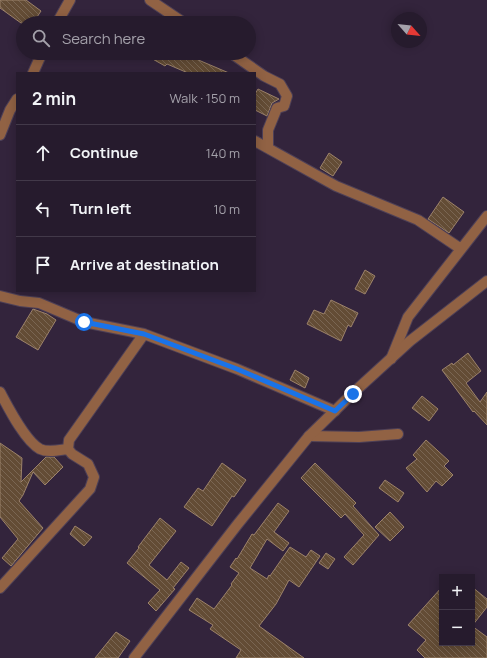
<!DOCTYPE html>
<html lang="en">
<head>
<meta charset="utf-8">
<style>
	:root { --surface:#261b2d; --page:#322839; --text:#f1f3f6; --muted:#a4a1aa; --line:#423949 }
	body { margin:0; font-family:Manrope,sans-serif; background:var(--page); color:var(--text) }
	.controls { position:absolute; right:12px; bottom:12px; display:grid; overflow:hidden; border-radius:0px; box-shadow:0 2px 10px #0003 }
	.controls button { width:36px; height:36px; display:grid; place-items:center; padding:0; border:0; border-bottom:1px solid var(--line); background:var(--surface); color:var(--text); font:20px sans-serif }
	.compass { position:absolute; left:391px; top:12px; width:36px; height:36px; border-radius:50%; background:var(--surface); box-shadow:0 2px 10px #0003; rotate:117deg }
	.stop { position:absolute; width:12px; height:12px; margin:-9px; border:3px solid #1a73e8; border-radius:50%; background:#fff }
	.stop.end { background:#1a73e8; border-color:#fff; box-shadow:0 1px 4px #0008 }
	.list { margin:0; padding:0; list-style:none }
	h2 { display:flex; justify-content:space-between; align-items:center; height:52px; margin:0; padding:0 16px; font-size:17px }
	h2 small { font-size:13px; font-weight:400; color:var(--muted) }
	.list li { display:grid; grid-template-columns:26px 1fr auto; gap:12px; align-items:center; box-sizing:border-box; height:56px; padding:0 16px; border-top:1px solid var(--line) }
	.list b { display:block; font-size:15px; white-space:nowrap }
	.list em { font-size:13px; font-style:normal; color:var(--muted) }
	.icon { flex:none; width:22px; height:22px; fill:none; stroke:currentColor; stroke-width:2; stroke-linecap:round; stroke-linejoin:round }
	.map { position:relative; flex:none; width:487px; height:658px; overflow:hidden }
	.search { position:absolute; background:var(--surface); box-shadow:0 2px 10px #0003; left:16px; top:16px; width:240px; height:44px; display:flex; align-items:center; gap:10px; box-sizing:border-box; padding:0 14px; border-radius:22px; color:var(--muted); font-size:15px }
	.panel { position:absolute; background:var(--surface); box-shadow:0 2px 10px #0003; left:16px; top:72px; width:240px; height:220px; border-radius:0px }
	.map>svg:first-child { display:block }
	.building { fill:url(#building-back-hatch); stroke:#9c826a }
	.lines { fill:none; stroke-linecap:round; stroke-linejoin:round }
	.minor-casing { stroke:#4e4057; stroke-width:12 }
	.tertiary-casing { stroke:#4e4057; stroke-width:12 }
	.minor { stroke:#916244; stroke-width:10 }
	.tertiary { stroke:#916244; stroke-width:10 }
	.route { stroke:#1a73e8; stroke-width:5 }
</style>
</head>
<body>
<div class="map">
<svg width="487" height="658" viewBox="0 0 487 658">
	<defs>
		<pattern id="building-back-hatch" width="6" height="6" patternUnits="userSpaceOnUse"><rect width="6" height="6" fill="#634c35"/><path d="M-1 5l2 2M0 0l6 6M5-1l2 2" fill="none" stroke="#7a6653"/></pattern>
	</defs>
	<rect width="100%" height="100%" fill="#33243c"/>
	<path class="building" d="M0,0H26L41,11L33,23H21L0,8Z
		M142,53H182L229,73H188L167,64L165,66Z
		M258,89L279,99L272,103L267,116L255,110V94Z
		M329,153L342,162L333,176L320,168Z
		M443,197L464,212L449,233L428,219Z
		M365,270L375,276L365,294L355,289Z
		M331,300L358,313L351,327L348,325L341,341L307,324L314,310L324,314Z
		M33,309L47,314L56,320L38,350L16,337Z
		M468,353L481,371L466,383L480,402L487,392V425L474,411L473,412L442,370L452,363L453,365Z
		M295,370L309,378L305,388L290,380Z
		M422,396L438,409L429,421L412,408Z
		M426,440L449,461L444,466L453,475L442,486L436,481L427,492L406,468L417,459L413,455Z
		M0,443L22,458L21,482L46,457H54L63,467L45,485L33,472L23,495L19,501L43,528L11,566L2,558L18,539L0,517Z
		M222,463L246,480L234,497L232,496L212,526L184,507L198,488L203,491Z
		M315,463L356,503L353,506L379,535L353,565L344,557L364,535L345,514L341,518L301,478Z
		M385,480L404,493L398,502L379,488Z
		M278,503L289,511L274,532L289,543L283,551L267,539L250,568L267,579L269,575L270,576L290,547L306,557L311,550L320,556L299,587L289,580L276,604L259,626L304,658H236L241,650L210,629L213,625L189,610L197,598L214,609L232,585L231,584L239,573L230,567L236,558L237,559L252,534L254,535Z
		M390,512L404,527L390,541L375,527Z
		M160,518L176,531L149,565L167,580L181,562L189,568L173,588L175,589L156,611L148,603L160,590L127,563L139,548L138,547Z
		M75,526L92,537L84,546L70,534Z
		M326,553L335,559L328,569L319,563Z
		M442,587V643H472V587L487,599V607L472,626L487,637V658H425L417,650L426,640L408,625Z
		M116,632L130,641L118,658H95Z"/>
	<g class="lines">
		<g class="minor-casing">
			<path id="minor" d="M150,0L184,23
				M57,23L70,0
				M231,53L264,76L280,84L287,96L284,106L277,108L268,130V147
				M33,73L42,53
				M0,135L10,110L17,99
				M255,141L336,186L418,220L461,249
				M0,296L20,301L39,303L84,322L144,334L237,369L335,411
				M391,359L408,317L487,216
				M0,392C8,407 25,441 40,449C48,453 59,450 68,449
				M309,436L359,437L398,434
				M0,588L90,489L94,477L88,464L72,454L68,449L69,440L144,334"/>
		</g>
		<g class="tertiary-casing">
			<path id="tertiary" d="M134,658L237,525L309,436L353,393L410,341L487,281"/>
		</g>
		<use href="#minor" class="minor"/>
		<use href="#tertiary" class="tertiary"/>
	</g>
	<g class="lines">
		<path class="route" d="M84,322L144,334L237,369L335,411L353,394"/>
	</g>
</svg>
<div class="controls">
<button>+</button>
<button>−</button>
</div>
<svg class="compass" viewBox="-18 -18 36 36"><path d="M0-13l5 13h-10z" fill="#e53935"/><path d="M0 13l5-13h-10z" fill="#a4a1aa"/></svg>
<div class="stop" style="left:84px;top:322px"></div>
<div class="stop end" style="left:353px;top:394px"></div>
<div class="search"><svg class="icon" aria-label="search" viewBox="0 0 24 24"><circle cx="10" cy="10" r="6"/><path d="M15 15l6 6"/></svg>Search here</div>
<section class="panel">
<h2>2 min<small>Walk · 150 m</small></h2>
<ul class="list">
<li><svg class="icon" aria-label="ahead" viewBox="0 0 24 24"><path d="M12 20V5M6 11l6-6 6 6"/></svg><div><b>Continue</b></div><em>140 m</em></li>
<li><svg class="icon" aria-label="left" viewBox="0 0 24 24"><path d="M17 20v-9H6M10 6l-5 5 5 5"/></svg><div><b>Turn left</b></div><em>10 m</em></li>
<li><svg class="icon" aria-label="arrive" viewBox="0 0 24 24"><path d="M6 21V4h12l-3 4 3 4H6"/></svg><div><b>Arrive at destination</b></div></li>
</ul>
</section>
</div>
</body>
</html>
